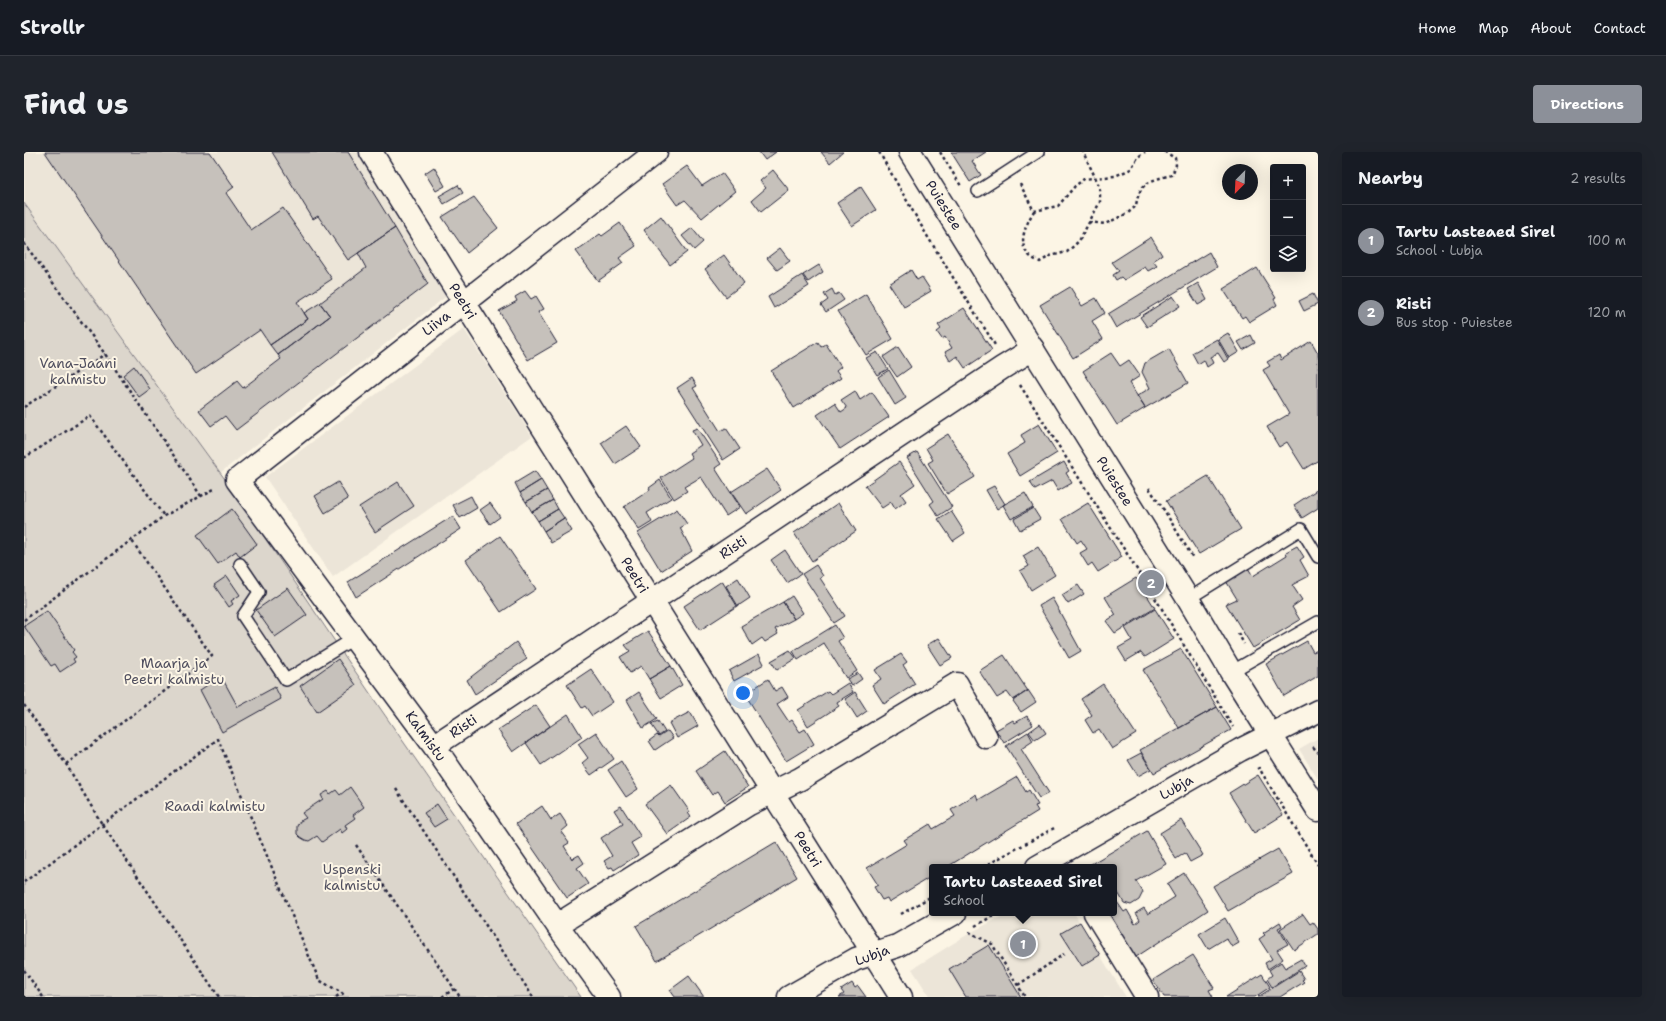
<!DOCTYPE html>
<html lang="en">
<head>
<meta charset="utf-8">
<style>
	:root { --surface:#171b24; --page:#20242c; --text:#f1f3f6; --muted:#9ea1a6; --line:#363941; --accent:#8c9099 }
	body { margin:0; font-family:"Shantell Sans",sans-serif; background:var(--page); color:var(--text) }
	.controls { position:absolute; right:12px; top:12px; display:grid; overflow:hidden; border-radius:4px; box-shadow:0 4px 16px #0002 }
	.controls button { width:36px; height:36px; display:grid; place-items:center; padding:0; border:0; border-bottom:1px solid var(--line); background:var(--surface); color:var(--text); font:20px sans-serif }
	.compass { position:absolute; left:1198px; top:12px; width:36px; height:36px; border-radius:50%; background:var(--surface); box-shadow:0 4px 16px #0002; rotate:204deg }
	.you { position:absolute; left:719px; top:541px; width:14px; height:14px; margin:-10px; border:3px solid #fff; border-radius:50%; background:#1a73e8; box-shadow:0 0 0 6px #1a73e833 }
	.badge { display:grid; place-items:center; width:26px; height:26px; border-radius:50%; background:var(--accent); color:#fff; font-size:13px; font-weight:700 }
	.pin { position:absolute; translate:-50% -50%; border:2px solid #fff; box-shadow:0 1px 4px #0006 }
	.popup { position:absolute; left:905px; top:712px; width:188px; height:52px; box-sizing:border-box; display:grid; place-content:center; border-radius:4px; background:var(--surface); filter:drop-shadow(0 1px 3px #0005); font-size:13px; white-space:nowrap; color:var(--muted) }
	.popup b { font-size:15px; color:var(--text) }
	.popup::after { content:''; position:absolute; left:50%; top:100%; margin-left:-8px; border:8px solid transparent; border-top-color:var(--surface) }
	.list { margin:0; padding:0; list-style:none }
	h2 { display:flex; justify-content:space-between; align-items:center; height:52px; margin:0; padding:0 16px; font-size:17px }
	h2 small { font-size:13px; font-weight:400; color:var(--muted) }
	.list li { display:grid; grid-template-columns:26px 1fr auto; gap:12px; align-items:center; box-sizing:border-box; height:72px; padding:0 16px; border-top:1px solid var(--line) }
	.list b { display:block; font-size:15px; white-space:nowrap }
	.list p { margin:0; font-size:13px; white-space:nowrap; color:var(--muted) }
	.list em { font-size:13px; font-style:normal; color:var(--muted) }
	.icon { flex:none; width:22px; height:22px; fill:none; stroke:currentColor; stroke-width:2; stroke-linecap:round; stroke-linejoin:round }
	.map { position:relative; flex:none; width:1294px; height:845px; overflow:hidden; border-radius:4px }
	header { display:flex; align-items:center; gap:24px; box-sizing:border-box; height:56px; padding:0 20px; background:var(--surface); border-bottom:1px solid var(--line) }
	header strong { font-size:19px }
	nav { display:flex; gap:22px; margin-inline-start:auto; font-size:14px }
	.intro { display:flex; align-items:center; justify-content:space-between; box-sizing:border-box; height:96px; padding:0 24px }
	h1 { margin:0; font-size:28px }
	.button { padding:10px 18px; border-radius:4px; background:var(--accent); color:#fff; font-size:14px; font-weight:700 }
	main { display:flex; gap:24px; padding:0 24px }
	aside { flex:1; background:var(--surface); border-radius:4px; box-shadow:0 4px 16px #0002 }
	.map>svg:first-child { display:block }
	.built { fill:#ece5d8 }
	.green { fill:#dcd6cc; stroke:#7f7c84 }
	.building { fill:#c6c1bb; stroke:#22223b }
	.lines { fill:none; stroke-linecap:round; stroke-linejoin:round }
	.service-casing { stroke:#22223b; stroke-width:14 }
	.minor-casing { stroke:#22223b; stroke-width:25 }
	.trunk-casing { stroke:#22223b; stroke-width:25 }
	.path { stroke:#22223b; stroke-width:2.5; stroke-dasharray:3 3; stroke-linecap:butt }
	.service { stroke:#fcf5e5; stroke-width:11 }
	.minor { stroke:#fcf5e5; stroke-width:22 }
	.trunk { stroke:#fcf5e5; stroke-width:22 }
	.labels { text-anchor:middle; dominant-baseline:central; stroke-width:4; stroke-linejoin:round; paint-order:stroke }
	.street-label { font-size:14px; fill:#22223b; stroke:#fcf5e5 }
	.park-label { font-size:14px; fill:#504f5f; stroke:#fcf5e5 }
</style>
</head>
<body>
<header>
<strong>Strollr</strong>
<nav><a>Home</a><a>Map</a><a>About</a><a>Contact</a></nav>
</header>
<div class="intro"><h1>Find us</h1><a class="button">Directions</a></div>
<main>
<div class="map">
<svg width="1294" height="845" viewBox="0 0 1294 845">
	<rect width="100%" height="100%" fill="#fcf5e5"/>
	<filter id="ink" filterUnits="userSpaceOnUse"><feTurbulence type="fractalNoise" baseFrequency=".025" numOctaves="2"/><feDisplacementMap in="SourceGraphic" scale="8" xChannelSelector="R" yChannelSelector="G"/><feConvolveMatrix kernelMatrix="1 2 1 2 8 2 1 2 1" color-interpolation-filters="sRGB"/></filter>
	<g filter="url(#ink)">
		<path class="built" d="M0,0H335L424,143L196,321L0,51Z
			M440,177L508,284L309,425L241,325Z
			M1294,586V627L1275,597Z
			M984,761H1050L1102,845H906L888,817L946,781Z"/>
		<path class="green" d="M0,51L203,330L358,559L557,845H0Z"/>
		<path class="building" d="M21,0H186L210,35L202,41L227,78L259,56L308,127L273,150L284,167L246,193L236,178L172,222Z
			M248,0H324L371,76L324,108L294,64L289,67Z
			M735,0H752L741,8Z
			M797,0H819L806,11Z
			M927,0H962L948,9L957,23L946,30Z
			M663,14L678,34L698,21L711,39L678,66L661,48L653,53L638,32Z
			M410,15L421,34L412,39L401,21Z
			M749,18L765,38L737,60L728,48L742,36L736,29Z
			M434,33L439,41L420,52L415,44Z
			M837,35L852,58L828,74L813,51Z
			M450,45L474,76L443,101L418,65Z
			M637,64L663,100L646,113L620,78Z
			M596,71L612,94L595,106L599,111L574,129L552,99L576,82L578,84Z
			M371,76L404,132L212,278L201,264L187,274L175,258L213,229L219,236L257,207L254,203L306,164L296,151L342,116L334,101Z
			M668,76L679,90L670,98L658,84Z
			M1127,85L1138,103L1129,109L1133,114L1124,119L1121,115L1100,128L1097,125L1092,128L1089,123L1095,119L1088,110Z
			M756,96L766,109L753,118L743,106Z
			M1185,100L1193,115L1092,176L1084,162Z
			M700,103L720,131L702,145L681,117Z
			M795,113L799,120L784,130L779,123Z
			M1233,116L1252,146L1250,147L1253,153L1225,170L1221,164L1218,166L1199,137Z
			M887,118L893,128L898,125L907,139L880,155L865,132Z
			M778,123L785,134L750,156L744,145Z
			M1174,131L1183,148L1174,153L1164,137Z
			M1046,135L1058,154L1072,146L1081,161L1068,169L1079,187L1049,206L1016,153Z
			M808,137L811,143L815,141L820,148L802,160L797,153L804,148L800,142Z
			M501,139L507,147L512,144L520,157L514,160L533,191L504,208L475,159L493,149L491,145Z
			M842,142L869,187L842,203L814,159Z
			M1289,142L1294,152L1280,159L1275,149Z
			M1149,144L1156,154L1123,175L1116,165Z
			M296,151L306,164L254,203L246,193L284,167L280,161Z
			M940,156L968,198L941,216L933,204L926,209L921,200L928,196L921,185L918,187L913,180L917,177L914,173Z
			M1204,181L1215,200L1205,206L1194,187Z
			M1227,183L1231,191L1219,198L1214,190Z
			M1193,187L1204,207L1200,210L1194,201L1186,205L1189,211L1183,215L1180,208L1174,212L1168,201Z
			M1287,189L1294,201V310L1293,309L1280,317L1263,290L1255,295L1243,275L1265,262L1239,218L1246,214L1243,210L1255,203L1257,208Z
			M794,190L797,195L802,192L817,215L812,219L817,226L770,256L747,219Z
			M874,195L887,215L873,225L859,205Z
			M1145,197L1164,231L1121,256L1113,244L1126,236L1118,220L1121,211Z
			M853,200L864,217L853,223L842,206Z
			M1087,201L1096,214L1105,208L1116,224L1105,231L1121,256L1093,273L1059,219Z
			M110,214L126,237L115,245L99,223Z
			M865,218L882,246L871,253L854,225Z
			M668,226L673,234L669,236L696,279L702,276L716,297L699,308L653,236Z
			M831,239L836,248L848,240L865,265L816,297L793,263L811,251L817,260L823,256L817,248Z
			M1015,272L1033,301L996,324L983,302L1001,291L997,283Z
			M602,274L617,295L591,312L577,291Z
			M673,276L697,312L691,316L716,355L702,364L677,325L660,335L663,339L650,347L637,326L668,306L665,301L677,293L668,278Z
			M924,282L951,325L923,342L904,311L909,308L902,296Z
			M893,300L928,355L914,364L906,352L910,349L883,306Z
			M875,310L891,332L877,342L882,349L871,357L867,350L858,356L841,334Z
			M1040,310L1045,319L1042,321L1048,331L1034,339L1028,329L1011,338L1006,330Z
			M743,317L757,338L722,362L707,340Z
			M511,319L517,328L496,341L491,331Z
			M1184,324L1217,377L1175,402L1142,349Z
			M517,328L523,338L502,350L496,341Z
			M636,328L647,346L623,361L628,370L615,378L600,355L626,338L625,336Z
			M314,330L324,347L301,361L291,344Z
			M374,330L390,354L351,380L335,355Z
			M970,334L981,352L973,357L962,338Z
			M1294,337V356L1278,366L1270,353Z
			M523,338L529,348L508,360L502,350Z
			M1001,341L1009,355L987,367L979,353Z
			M447,344L453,356L436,366L429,353Z
			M529,348L534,357L514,369L508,360Z
			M466,351L476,365L466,372L456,358Z
			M814,351L832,379L788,409L770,381Z
			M1064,351L1098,405L1074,420L1068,411L1064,414L1056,401L1063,397L1057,388L1053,391L1038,367Z
			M1009,356L1016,367L996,378L990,367Z
			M208,357L233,392L216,405L212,399L194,412L173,383Z
			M534,357L540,366L520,379L514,369Z
			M653,357L663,372L656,376L668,399L637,419L614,381Z
			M927,359L941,381L929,389L914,367Z
			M429,364L437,377L332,445L324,430Z
			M540,366L548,379L527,391L520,379Z
			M476,384L512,437L477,460L442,408Z
			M1273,394L1280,405L1276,408L1285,424L1268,433L1278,448L1268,455L1276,468L1229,496L1202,452L1213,447L1202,429L1224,416L1229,424L1263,403L1262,400Z
			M1014,395L1031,423L1007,438L996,419L1005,414L999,404Z
			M761,398L777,422L763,431L747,408Z
			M792,413L799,424L796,426L821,464L810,471L778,422Z
			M203,424L216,443L207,449L209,452L205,455L190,433Z
			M714,426L726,446L714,454L702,434Z
			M1112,426L1131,456L1091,481L1082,469L1092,463L1081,445Z
			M698,429L713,454L676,478L660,454Z
			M1054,433L1060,442L1044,452L1038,443Z
			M264,436L283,463L251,485L232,458Z
			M768,444L779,461L770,467L759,450Z
			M1028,446L1057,499L1045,506L1015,454Z
			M759,450L770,467L751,477L754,482L741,490L738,486L728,493L717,474Z
			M1131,457L1150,487L1121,505L1117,500L1102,509L1094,496L1108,488L1101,476Z
			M23,459L50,498L48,500L52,505L49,507L51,510L36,520L31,512L27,514L0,474Z
			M811,473L819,486L814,489L833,519L822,526L800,491L774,508L769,499Z
			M624,479L647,514L625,527L617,514L606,521L596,505L606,499L601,493Z
			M915,486L928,506L916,513L903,493Z
			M1283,489L1289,500L1294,498V524L1260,544L1242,512Z
			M492,490L503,507L451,542L443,528Z
			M1157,497L1193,555L1155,576L1119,518Z
			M766,498L772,506L753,518L747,509Z
			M735,502L740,512L710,529L705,519Z
			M877,502L883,510L879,513L891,532L860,552L848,533L857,527L851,518Z
			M980,503L1004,539L989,548L983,540L973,546L955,519Z
			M314,507L332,533L293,560L276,534Z
			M647,514L658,533L637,546L625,527Z
			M567,517L589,550L568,564L561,554L558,556L543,533Z
			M834,521L838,527L828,534L823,527Z
			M197,524L214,555L251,535L257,547L198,580L176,538Z
			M744,527L751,539L758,535L764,545L753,552L765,570L768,568L776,580L781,577L790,592L762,609L721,542Z
			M824,531L829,540L813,550L815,554L784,574L774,558L804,539L807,542Z
			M1079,532L1112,582L1088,597L1075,577L1069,581L1061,568L1068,563L1057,547Z
			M1004,538L1012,550L997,560L989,549Z
			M615,540L633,567L619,576L603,548Z
			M831,540L843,559L833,566L821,547Z
			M512,553L526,574L489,600L474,578Z
			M1193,555L1207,578L1130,621L1116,598Z
			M666,560L674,574L653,586L645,571Z
			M544,562L558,585L517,613L502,591Z
			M1003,564L1009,573L980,591L972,578L989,568L991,571Z
			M634,569L641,580L635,584L627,572Z
			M1016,572L1022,581L1011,588L1005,580Z
			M644,579L649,586L631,598L625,589L633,583L635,585Z
			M572,580L590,607L567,623L558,611L564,606L554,592Z
			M1004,580L1009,589L997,597L1025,641L1015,646L982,594Z
			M701,599L724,635L701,650L694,639L688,643L672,619Z
			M1117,601L1127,617L1114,624L1104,608Z
			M597,609L614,637L602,645L584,618Z
			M1234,623L1259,663L1230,681L1205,641Z
			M993,625L1002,640L1005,638L1014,653L1011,654L1014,659L923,715H908V724L865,750L863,746L858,748L850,735L854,733L843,716L883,692L880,688L906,672L909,677L931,664L927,658L952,642L954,648Z
			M647,633L666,660L664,661L667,665L643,682L621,652Z
			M326,635L340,655L329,663L331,666L321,673L323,677L318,681L316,677L298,690L293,684L285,689L281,688L276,685L273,682V674L276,669L282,666L278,661L299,647L297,643L304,639L306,642L312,638L316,643Z
			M413,652L423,667L410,675L400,661Z
			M518,654L527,668L536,662L544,674L537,680L545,691L540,694L548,707L555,703L560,711L553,716L564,732L543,746L492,672Z
			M597,654L617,685L607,691L614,703L590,718L588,715L585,716L580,709L588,704L577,686L599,672L590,658Z
			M1157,668L1179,703L1166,710L1161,701L1152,707L1136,681Z
			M1123,679L1142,712L1112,729L1119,740L1115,748L1107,753L1100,751L1093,739L1090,740V715H1062Z
			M752,690L773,725L633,809L612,774Z
			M1254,697L1269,722L1204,759L1189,734Z
			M1160,721L1184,758L1112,805L1084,761H1090V753L1093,750L1100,760L1103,758L1111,772L1116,768L1112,761L1120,756L1124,762L1151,745L1143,732Z
			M1279,762L1286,772L1289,770L1294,777V782L1270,798L1256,777Z
			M1201,766L1215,791L1208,795L1202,786L1184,797L1175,782Z
			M1056,770L1076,803L1058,814L1037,781Z
			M1256,770L1258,774L1254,776L1264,792L1253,798L1259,807L1244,817L1241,811L1248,807L1235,787L1241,783L1239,781Z
			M965,793L997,845H942L925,817Z
			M1169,803L1190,836L1185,838L1189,845H1140L1129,828Z
			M1277,807L1281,814L1248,835L1243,827L1248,823L1245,818L1257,810L1261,816Z
			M1275,819L1280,827L1278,828L1280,830L1256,845H1234Z
			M1238,822L1246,835L1231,845H1202Z
			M665,824L680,845H651L646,838Z
			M828,831L831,836L834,834L842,845H815L820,842L817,838Z"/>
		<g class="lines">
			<g class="service-casing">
				<path id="service" d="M954,39L1014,0
					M216,412L235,440L219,464L262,528L329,487
					M1164,447L1277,377L1294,405
					M1207,520L1294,470"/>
			</g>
			<g class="minor-casing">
				<path id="minor" d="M347,0L426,128L877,845
					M410,594L978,216L1009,197
					M1013,715L1216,598L1294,559
					M1071,761L1123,845
					M533,773L725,652L776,627L933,532L962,585
					M585,845L533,773L410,594L213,328L632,0
					M765,845L832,807L873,794L931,761"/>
			</g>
			<g class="trunk-casing">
				<path id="trunk" d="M886,0L1164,447L1207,520L1294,658"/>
			</g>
			<path class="path" d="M855,0L902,82L971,193
				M916,0L937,34
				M996,32L1010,59C999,77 990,100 1016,110L1026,104L1043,100L1055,89L1076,50V38L1073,29L1059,0
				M1010,59L1034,54L1051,34L1060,27L1091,24L1107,17L1114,5L1121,0
				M1065,70L1081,72L1104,61L1112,54C1115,30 1127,28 1148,23L1152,13L1151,6L1141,0
				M0,91L81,202L177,344
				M996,233L1138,457L1209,575
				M0,255L81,202
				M0,306L66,264L140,364
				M1125,336L1140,358L1169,406
				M0,468L140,364L192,336
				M1214,481L1220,492
				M0,553L42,612L78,672L195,845
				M1289,595L1294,600
				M42,612L188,504L108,389
				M1233,617L1235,616L1294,713
				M372,637L509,845
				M332,693L436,845
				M959,715L1032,675
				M0,730L194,587L295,828L318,841L321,845
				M877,762L908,744
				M951,774L974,761
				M945,780L968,792L1001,845
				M0,818L19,845
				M994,833L1040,802
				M312,845L318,841
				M418,845L430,837"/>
			<use href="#service" class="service"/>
			<use href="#minor" class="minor"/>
			<use href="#trunk" class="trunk"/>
		</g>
	</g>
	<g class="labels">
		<g class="street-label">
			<text transform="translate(920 53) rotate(58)">Puiestee</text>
			<text transform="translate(439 149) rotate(58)">Peetri</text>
			<text transform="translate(412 171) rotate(-38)">Liiva</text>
			<text transform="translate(1091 329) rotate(58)">Puiestee</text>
			<text transform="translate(709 395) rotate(-34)">Risti</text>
			<text transform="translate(611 423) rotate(58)">Peetri</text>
			<text transform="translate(439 574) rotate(-34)">Risti</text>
			<text transform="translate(402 584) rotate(54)">Kalmistu</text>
			<text transform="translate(1152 635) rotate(-30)">Lubja</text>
			<text transform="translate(784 697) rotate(58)">Peetri</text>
			<text transform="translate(848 803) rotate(-20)">Lubja</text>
		</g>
		<g class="park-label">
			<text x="54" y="211">Vana-Jaani<tspan x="54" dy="16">kalmistu</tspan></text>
			<text x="150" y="511">Maarja ja<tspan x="150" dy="16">Peetri kalmistu</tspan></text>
			<text x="191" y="654">Raadi kalmistu</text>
			<text x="328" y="717">Uspenski<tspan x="328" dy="16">kalmistu</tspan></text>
		</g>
	</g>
</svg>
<div class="controls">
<button>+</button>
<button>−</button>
<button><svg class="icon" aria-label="layers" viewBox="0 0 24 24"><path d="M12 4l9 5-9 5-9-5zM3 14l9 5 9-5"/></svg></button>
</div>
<svg class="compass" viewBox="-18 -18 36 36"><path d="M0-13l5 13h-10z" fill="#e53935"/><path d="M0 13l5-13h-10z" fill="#9ea1a6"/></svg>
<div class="you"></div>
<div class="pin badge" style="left:999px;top:792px">1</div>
<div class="popup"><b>Tartu Lasteaed Sirel</b>School</div>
<div class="pin badge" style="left:1127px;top:431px">2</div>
</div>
<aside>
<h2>Nearby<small>2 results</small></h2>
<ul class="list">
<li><span class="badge">1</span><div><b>Tartu Lasteaed Sirel</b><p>School · Lubja</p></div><em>100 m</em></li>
<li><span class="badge">2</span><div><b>Risti</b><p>Bus stop · Puiestee</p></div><em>120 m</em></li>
</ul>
</aside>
</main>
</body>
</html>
